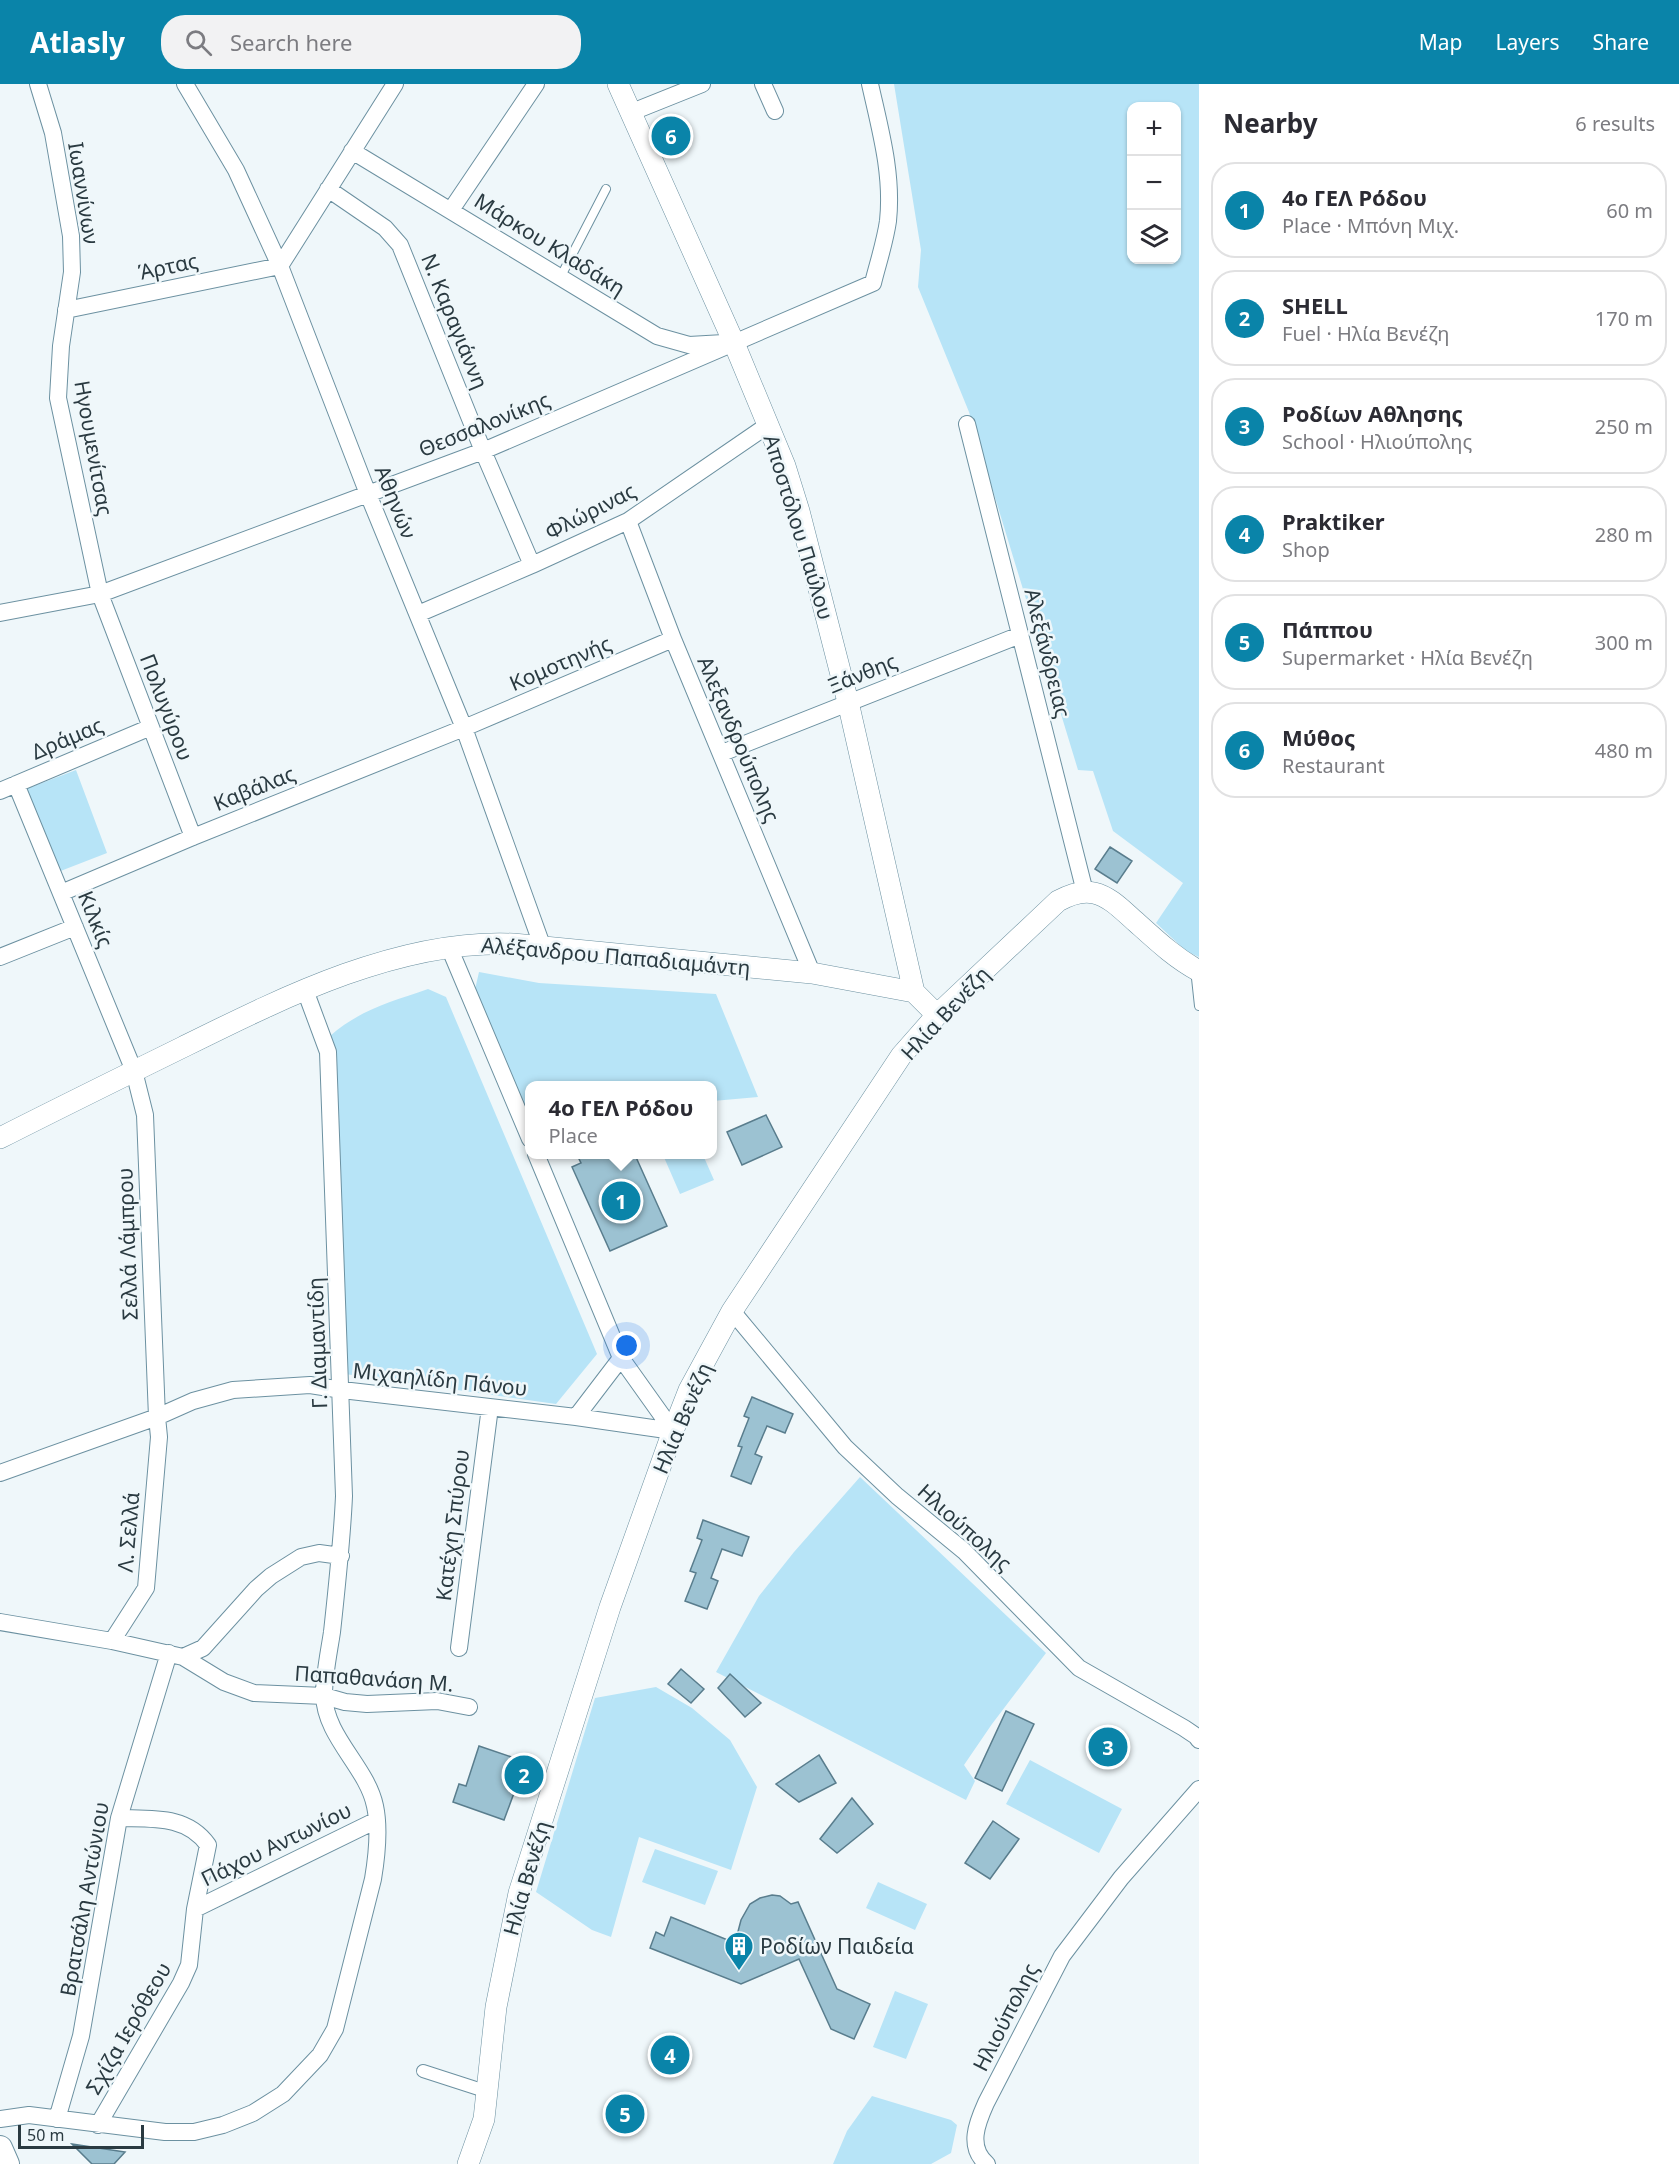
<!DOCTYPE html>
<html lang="en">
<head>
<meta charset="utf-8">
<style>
	:root { --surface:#fff; --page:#f2f2f3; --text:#2b2b33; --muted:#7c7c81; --line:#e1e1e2; --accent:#0a84a9 }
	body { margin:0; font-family:"Noto Sans",sans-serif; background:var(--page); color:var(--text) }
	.controls { position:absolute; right:18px; top:18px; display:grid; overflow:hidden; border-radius:12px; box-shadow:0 2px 4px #0004 }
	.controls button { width:54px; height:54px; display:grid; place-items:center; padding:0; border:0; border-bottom:2px solid var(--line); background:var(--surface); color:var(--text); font:30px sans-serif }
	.scale { position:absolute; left:18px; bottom:15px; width:126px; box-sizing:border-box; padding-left:6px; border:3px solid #2a3a41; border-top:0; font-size:16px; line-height:21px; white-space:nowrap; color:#2a3a41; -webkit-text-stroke:4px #eff7fa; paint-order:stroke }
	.you { position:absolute; left:627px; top:1262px; width:21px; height:21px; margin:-15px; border:4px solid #fff; border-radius:50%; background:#1a73e8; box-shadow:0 0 0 9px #1a73e833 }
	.badge { display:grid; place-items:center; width:39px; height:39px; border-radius:50%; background:var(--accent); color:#fff; font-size:20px; font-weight:700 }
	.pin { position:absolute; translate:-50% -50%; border:3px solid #fff; box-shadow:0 2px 6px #0006 }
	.popup { position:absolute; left:525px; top:997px; width:192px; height:78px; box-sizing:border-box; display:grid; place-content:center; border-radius:12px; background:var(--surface); filter:drop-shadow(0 2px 4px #0005); font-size:20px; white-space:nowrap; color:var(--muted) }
	.popup b { font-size:22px; color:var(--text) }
	.popup::after { content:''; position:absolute; left:50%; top:100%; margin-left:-12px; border:12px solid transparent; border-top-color:var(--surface) }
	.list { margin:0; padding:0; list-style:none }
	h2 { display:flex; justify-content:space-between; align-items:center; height:78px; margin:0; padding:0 24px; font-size:26px }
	h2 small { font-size:20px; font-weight:400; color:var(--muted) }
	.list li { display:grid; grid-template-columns:39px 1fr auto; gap:18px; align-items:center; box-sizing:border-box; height:96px; margin:0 12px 12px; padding:0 12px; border:2px solid var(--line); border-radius:24px }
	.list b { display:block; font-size:22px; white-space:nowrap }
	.list p { margin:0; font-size:20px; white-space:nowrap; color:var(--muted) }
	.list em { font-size:20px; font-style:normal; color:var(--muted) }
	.icon { flex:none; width:33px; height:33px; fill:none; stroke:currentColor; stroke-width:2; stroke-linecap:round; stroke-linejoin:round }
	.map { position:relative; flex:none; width:1199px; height:2080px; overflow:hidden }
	header { display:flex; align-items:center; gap:36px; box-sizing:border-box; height:84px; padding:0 30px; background:var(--accent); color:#fff }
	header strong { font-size:28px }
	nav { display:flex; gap:33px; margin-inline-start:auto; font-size:21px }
	.search { width:420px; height:54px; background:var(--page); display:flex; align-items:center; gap:15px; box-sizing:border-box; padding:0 21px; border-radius:24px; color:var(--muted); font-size:22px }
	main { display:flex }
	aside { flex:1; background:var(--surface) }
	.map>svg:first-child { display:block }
	.green { fill:#b7e4f7; fill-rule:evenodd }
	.building { fill:#9cc2d2; stroke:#597d8d; stroke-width:1.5 }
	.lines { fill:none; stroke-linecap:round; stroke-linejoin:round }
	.service-casing { stroke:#6c91a1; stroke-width:10 }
	.pedestrian-casing { stroke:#6c91a1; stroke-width:14 }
	.minor-casing { stroke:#6c91a1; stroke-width:18 }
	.tertiary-casing { stroke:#6c91a1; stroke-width:22 }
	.secondary-casing { stroke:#6c91a1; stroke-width:26 }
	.service { stroke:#fff; stroke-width:8 }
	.pedestrian { stroke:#fff; stroke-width:12 }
	.minor { stroke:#fff; stroke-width:16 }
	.tertiary { stroke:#fff; stroke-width:21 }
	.secondary { stroke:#fff; stroke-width:24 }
	.labels { text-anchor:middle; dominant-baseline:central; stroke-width:5; stroke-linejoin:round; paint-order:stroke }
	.street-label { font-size:21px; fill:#2a3a41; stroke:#eff7fa }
	.poi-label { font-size:21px; fill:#2a3a41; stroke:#eff7fa; text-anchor:start }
</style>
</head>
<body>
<header>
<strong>Atlasly</strong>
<div class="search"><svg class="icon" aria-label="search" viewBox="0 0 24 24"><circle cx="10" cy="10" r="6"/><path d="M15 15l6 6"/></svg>Search here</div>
<nav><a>Map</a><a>Layers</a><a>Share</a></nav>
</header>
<main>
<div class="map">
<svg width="1199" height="2080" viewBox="0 0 1199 2080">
	<rect width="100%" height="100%" fill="#eff7fa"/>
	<path class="green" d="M894,0H1199V873L1186,867L1156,839L1183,799L1113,747L1093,687L1078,686L969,328L918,203L921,166ZM1132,22H1176V176H1132Z
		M76,686L107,769L58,788L26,705Z
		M479,888L539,899L716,910L758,1013L713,1017L712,1002H530L529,1020L522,1021L473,914Z
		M428,905L446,913L597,1270L556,1320L345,1290L330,952C361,925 391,918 428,905Z
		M663,1071H703L714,1096L680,1110Z
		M860,1393L1046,1569L992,1640L964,1681L975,1697L966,1716L716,1588L759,1512L794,1468Z
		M656,1603L692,1624L730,1656L757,1703L731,1786L639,1753L611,1853L592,1846L536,1808L595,1614Z
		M1030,1676L1122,1725L1099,1769L1006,1720Z
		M655,1765L718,1787L705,1821L642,1798Z
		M878,1798L927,1820L915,1846L866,1824Z
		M895,1907L928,1920L906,1975L873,1963Z
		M872,2012L951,2036L957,2041L951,2069L931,2080H833L847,2047Z"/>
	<path class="building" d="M1110,763L1132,777L1117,799L1095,785Z
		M766,1031L782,1063L742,1081L727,1048Z
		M577,1071H635L667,1142L610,1167L572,1083L581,1079Z
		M752,1313L793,1330L785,1349L767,1342L755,1370L762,1373L751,1400L731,1392L742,1363L738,1362L749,1334L744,1332Z
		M703,1436L749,1453L742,1472L722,1465L711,1494L718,1497L707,1525L685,1517L696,1489L690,1487L702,1456L697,1454Z
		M681,1585L704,1605L691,1619L668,1600Z
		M730,1590L761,1619L745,1633L718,1604Z
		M1006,1627L1034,1640L1002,1707L975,1694Z
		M479,1662L535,1681L527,1704L517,1701L504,1736L453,1718L459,1700L466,1702Z
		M819,1671L836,1699L799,1718L776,1700Z
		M852,1714L873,1740L837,1769L820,1755Z
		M993,1737L1019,1755L990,1795L965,1779Z
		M772,1811L780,1812L791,1820L798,1818L837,1905L870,1920L854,1955L831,1945L799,1875L741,1900L650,1864L656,1848L664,1852L671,1833L735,1859L741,1836L750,1820L760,1814Z
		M72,2060L125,2068L114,2080H92Z"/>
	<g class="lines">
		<g class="service-casing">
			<path id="service" d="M560,194L606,105
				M1195,885L1199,922"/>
		</g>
		<g class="pedestrian-casing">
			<path id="pedestrian" d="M423,1987L488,2008"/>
		</g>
		<g class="minor-casing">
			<path id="minor" d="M38,0L53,49L71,152L72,188L61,262L58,314L100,510L193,753
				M185,0L236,86L280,182L368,410L464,644L543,864
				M763,0L775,27
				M632,28L702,0
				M352,67L657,252L689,261L724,259
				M328,105L385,144L400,161L483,367L532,481
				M451,126L536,0
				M66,226L280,182L395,0
				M967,340L1085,808
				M628,437L673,555L812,889
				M0,529L100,510L483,367L873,199C878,179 885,158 888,137C893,90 880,45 870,0
				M418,530L532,481L628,437L768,341
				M722,669L1020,551
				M16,700L134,987L145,1031L157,1333L159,1353L146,1504L112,1557
				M0,707L151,643
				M61,809L193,753L464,644L673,555
				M449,863L530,1055
				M0,873L75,843
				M536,1070L621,1274L673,1347
				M732,1227L845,1363L897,1412L964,1467L1079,1584L1184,1644L1196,1652L1199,1656
				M576,1333L621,1274
				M0,1389L157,1333L193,1317L233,1306L310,1301L342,1306L576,1333L673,1347
				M0,1538L112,1557L183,1573L224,1598L254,1609L324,1612L345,1618L367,1620L437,1617L469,1623
				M459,1564L490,1323
				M183,1573L203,1564L256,1505L271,1492L301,1473L319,1469L341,1472
				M195,1825L377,1736
				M0,2035L29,2031L165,2048H194L223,2041L253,2029L283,2010L320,1971L335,1945L373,1795C377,1771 380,1745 375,1722C367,1683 325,1653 324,1611C324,1591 329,1568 332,1548C337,1502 342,1457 344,1412L328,968L305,906
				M57,2035L81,1952L119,1734L169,1569
				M98,2041L181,1899L189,1881L195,1825L208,1761C187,1731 152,1735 119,1734
				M987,2080C967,2063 977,2039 986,2019L1062,1872L1121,1794L1199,1705"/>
		</g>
		<g class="tertiary-casing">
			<path id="tertiary" d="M618,0L734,259L785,382L799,427L848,618L914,908
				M0,1054C61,1023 122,993 183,963C282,914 399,855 513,860L812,889L914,908L937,931
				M468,2080L484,2035L496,1923L519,1809L610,1523L673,1347L689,1306L732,1227L901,972L937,931L1058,817C1069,811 1081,806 1094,809C1111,813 1123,827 1136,838C1156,856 1175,874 1199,887"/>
		</g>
		<g class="secondary-casing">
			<path id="secondary" d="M0,2064L7,2080"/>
		</g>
		<use href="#service" class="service"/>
		<use href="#pedestrian" class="pedestrian"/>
		<use href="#minor" class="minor"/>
		<use href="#tertiary" class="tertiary"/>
		<use href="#secondary" class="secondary"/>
	</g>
	<defs>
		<g id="building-pin" transform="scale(1.5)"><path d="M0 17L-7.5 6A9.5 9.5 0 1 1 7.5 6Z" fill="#0a84a9" stroke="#eff7fa"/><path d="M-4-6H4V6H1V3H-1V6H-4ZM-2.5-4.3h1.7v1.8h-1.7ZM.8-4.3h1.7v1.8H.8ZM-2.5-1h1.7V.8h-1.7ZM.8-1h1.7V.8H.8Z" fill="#fff"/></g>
	</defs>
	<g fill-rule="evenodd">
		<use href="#building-pin" x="739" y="1862"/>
	</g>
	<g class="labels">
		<g class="street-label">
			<text transform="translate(84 109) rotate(81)">Ιωαννίνων</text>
			<text transform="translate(550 160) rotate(32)">Μάρκου Κλαδάκη</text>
			<text transform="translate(168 182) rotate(-12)">Άρτας</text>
			<text transform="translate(455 237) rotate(68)">Ν. Καραγιάννη</text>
			<text transform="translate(484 340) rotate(-22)">Θεσσαλονίκης</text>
			<text transform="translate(94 364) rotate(80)">Ηγουμενίτσας</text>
			<text transform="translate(396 418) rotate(68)">Αθηνών</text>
			<text transform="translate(590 427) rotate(-27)">Φλώρινας</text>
			<text transform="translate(799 443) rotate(73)">Αποστόλου Παύλου</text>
			<text transform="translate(1048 569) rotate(76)">Αλεξάνδρειας</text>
			<text transform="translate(560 579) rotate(-23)">Κομοτηνής</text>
			<text transform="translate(862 589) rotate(-22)">Ξάνθης</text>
			<text transform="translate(167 623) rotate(69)">Πολυγύρου</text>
			<text transform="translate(67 654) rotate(-23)">Δράμας</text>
			<text transform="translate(739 655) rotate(67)">Αλεξανδρούπολης</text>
			<text transform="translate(254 704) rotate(-22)">Καβάλας</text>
			<text transform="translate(96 835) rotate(68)">Κιλκίς</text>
			<text transform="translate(616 872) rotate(5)">Αλέξανδρου Παπαδιαμάντη</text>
			<text transform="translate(945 929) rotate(-47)">Ηλία Βενέζη</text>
			<text transform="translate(127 1160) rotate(-92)">Σελλά Λάμπρου</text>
			<text transform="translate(317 1259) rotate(-92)">Γ. Διαμαντίδη</text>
			<text transform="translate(440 1295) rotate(6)">Μιχαηλίδη Πάνου</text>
			<text transform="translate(682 1334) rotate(-67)">Ηλία Βενέζη</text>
			<text transform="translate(452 1441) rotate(-83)">Κατέχη Σπύρου</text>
			<text transform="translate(965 1443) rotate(42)">Ηλιούπολης</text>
			<text transform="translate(128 1448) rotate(-85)">Λ. Σελλά</text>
			<text transform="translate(374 1594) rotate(4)">Παπαθανάση Μ.</text>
			<text transform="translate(276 1760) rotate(-26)">Πάχου Αντωνίου</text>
			<text transform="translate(526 1794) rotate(-74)">Ηλία Βενέζη</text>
			<text transform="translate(84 1815) rotate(-80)">Βρατσάλη Αντώνιου</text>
			<text transform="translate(1005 1933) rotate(-63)">Ηλιούπολης</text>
			<text transform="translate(128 1944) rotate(-60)">Σχίζα Ιερόθεου</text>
		</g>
		<g class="poi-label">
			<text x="760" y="1862">Ροδίων Παιδεία</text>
		</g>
	</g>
</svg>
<div class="controls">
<button>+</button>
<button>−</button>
<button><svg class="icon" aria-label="layers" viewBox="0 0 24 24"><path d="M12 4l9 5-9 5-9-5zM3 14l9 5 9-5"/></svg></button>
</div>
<div class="scale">50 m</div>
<div class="you"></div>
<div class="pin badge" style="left:621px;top:1117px">1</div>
<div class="popup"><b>4ο ΓΕΛ Ρόδου</b>Place</div>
<div class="pin badge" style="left:524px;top:1691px">2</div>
<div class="pin badge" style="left:1108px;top:1663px">3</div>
<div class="pin badge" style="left:670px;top:1971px">4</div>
<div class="pin badge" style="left:625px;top:2030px">5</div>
<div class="pin badge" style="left:671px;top:52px">6</div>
</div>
<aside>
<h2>Nearby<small>6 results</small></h2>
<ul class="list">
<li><span class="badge">1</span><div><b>4ο ΓΕΛ Ρόδου</b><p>Place · Μπόνη Μιχ.</p></div><em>60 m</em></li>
<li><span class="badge">2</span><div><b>SHELL</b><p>Fuel · Ηλία Βενέζη</p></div><em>170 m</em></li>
<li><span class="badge">3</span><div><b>Ροδίων Αθλησης</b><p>School · Ηλιούπολης</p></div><em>250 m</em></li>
<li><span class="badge">4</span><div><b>Praktiker</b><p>Shop</p></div><em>280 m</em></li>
<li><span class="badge">5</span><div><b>Πάππου</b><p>Supermarket · Ηλία Βενέζη</p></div><em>300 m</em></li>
<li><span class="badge">6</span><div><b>Μύθος</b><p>Restaurant</p></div><em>480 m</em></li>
</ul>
</aside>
</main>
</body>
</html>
